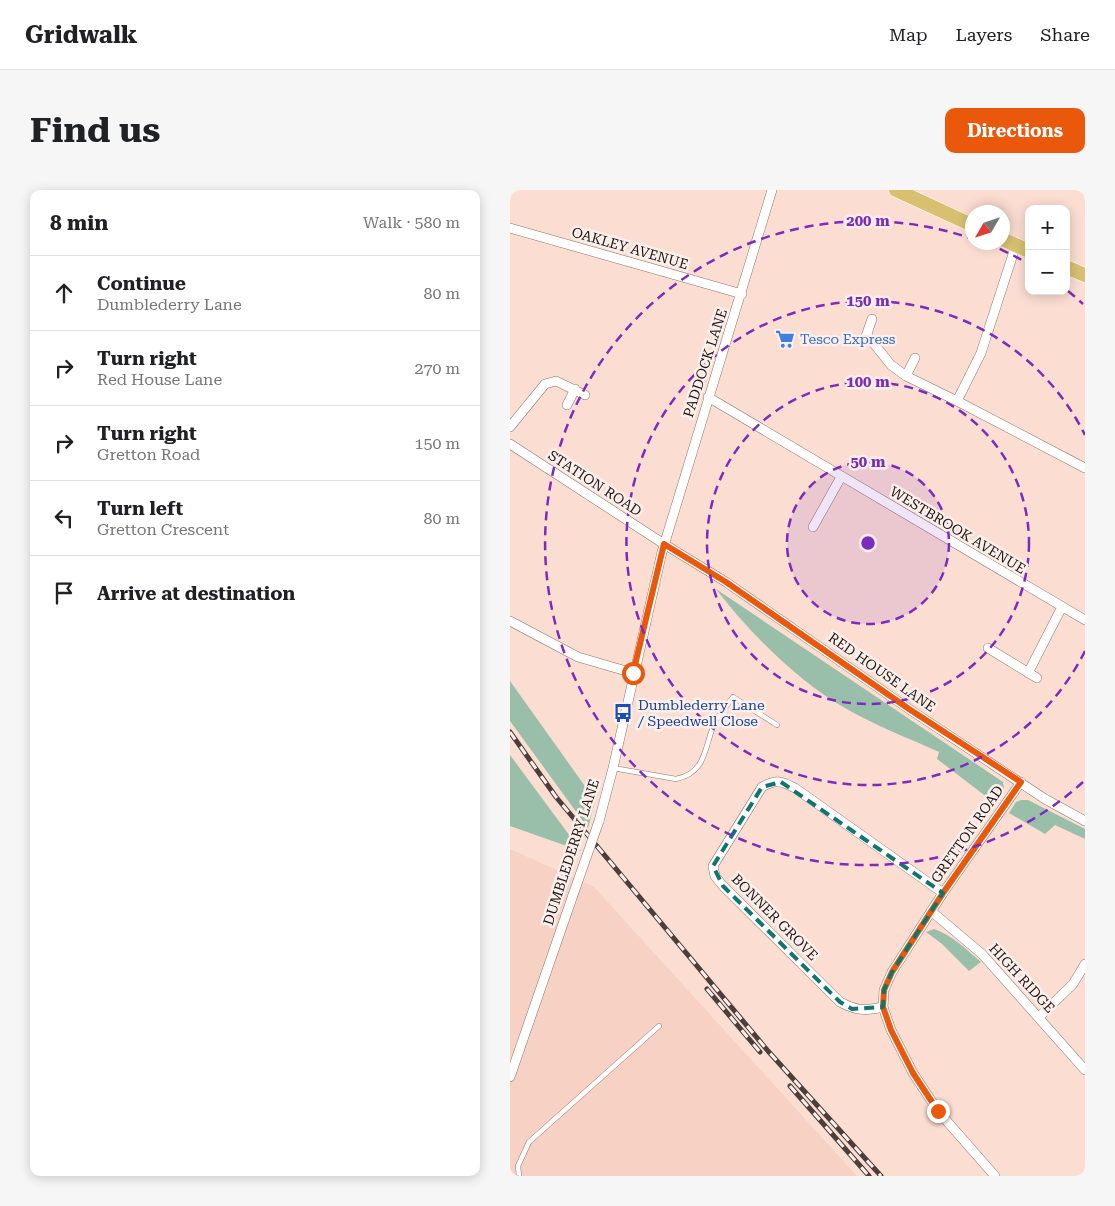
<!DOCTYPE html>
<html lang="en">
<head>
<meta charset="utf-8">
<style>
	:root { --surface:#fff; --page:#f6f6f6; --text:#202124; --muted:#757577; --line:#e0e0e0; --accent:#ea580c }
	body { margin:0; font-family:"Roboto Serif",serif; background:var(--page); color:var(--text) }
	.controls { position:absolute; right:15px; top:15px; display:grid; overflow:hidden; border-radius:10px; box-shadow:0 2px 12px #0003 }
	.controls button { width:45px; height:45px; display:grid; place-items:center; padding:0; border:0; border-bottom:1px solid var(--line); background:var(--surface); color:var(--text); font:25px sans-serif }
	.compass { position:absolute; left:455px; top:15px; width:45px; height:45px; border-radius:50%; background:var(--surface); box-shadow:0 2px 12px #0003; rotate:231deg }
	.stop { position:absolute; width:15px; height:15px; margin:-11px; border:4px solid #ea580c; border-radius:50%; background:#fff }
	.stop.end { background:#ea580c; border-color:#fff; box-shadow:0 1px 5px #0008 }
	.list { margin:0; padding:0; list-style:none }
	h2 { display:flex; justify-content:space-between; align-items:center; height:65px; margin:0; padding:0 20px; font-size:21px }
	h2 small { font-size:16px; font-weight:400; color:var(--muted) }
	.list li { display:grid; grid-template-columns:32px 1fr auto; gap:15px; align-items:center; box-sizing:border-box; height:75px; padding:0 20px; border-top:1px solid var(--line) }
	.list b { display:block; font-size:19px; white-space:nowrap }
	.list p { margin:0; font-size:16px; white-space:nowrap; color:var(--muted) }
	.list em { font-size:16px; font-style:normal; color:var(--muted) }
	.icon { flex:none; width:28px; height:28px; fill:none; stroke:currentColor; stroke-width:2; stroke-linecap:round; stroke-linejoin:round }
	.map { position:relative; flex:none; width:575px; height:986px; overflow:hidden; border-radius:10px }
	header { display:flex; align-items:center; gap:30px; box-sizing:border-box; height:70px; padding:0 25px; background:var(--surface); border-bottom:1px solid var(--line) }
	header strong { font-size:24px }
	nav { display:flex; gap:28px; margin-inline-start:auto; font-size:18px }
	.intro { display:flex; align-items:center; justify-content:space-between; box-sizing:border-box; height:120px; padding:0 30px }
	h1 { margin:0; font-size:35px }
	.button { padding:12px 22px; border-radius:10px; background:var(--accent); color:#fff; font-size:18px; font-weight:700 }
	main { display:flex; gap:30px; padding:0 30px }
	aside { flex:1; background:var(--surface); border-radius:10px; box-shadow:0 2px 12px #0003 }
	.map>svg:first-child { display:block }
	.built { fill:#f7d1c3 }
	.green { fill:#99bfaa }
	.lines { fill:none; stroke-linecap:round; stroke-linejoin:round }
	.lane-casing { stroke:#8f756b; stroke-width:5.5 }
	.street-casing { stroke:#8f756b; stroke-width:10 }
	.primary-casing { stroke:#fff; stroke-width:15 }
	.lane { stroke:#fff; stroke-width:4.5 }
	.street { stroke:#fff; stroke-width:9 }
	.primary { stroke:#d8c070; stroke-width:14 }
	.rail-casing { stroke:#4c3e39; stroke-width:5 }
	.rail { stroke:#fbefeb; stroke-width:3; stroke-dasharray:9; stroke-linecap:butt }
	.street-bridge-casing { stroke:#8f756b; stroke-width:10; stroke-linecap:butt }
	.street-bridge { stroke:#fff; stroke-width:9 }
	.route { stroke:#ea580c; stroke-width:6 }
	.marked { fill:none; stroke:#0f766e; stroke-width:4; stroke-dasharray:10 6; stroke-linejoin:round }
	.ring { fill:none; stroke:#7b2cbf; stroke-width:2.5; stroke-dasharray:9 6 }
	.labels { text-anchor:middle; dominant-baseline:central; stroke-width:5; stroke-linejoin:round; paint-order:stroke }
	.street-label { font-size:14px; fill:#221714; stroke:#fbefeb }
	.shop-label { font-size:14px; fill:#366cbe; stroke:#fbefeb; text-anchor:start }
	.transit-label { font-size:14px; fill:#164399; stroke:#fbefeb; text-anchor:start }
	.centre { fill:#7b2cbf; stroke:#fbefeb; stroke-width:2.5 }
	.ring-label { font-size:15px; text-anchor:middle; font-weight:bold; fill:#7b2cbf; stroke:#fbefeb; stroke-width:5; stroke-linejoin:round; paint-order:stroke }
</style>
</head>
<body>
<header>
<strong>Gridwalk</strong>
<nav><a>Map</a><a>Layers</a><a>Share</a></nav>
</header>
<div class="intro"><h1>Find us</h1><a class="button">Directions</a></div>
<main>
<aside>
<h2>8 min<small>Walk · 580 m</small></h2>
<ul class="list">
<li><svg class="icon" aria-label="ahead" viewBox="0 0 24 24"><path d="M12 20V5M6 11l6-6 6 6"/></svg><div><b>Continue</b><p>Dumblederry Lane</p></div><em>80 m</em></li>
<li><svg class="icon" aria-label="right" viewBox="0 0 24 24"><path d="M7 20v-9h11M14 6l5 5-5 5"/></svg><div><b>Turn right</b><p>Red House Lane</p></div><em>270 m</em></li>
<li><svg class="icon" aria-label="right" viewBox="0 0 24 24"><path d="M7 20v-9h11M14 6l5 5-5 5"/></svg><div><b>Turn right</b><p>Gretton Road</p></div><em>150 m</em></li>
<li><svg class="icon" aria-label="left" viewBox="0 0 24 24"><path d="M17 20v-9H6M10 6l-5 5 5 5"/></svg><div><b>Turn left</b><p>Gretton Crescent</p></div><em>80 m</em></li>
<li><svg class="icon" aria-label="arrive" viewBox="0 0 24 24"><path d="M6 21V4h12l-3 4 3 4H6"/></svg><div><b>Arrive at destination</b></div></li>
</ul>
</aside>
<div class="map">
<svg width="575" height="986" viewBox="0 0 575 986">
	<rect width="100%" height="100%" fill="#fbddd2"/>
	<path class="built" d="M0,659L84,697L347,986H0Z"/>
	<path class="green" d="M206,399L493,592L494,598L486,614L427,569L429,562C398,548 364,535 335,518C287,491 239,442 206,399Z
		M0,491L77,599L88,600L78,638L0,531Z
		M0,565L71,661L0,636Z
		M511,610H518L575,639V649L545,635L535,644L499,623L506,612Z
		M424,739C442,745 457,760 471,772L459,781L432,754L416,742Z"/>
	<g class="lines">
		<g class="lane-casing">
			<path id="lane" d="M103,578L166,589C199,582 194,553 206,530C211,522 218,514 223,507L267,535
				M9,986L8,976L19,952L149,836"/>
		</g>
		<g class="street-casing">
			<path id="street" d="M0,38L232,104
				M357,145L381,175L396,186L447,211L575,278
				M354,152L362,129
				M396,186L405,168
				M198,207L575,430
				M447,211L471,163L506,55
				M57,215L65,199
				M0,237L35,194L46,191L75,205
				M0,254L154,354L216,392L399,519L535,609L575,631
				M303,337L331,287
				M0,431L68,467L123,483
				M478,458L527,488
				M518,483L552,417
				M89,631L103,578L152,362L262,0
				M421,721L472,764L575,880
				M373,817C354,821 347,821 330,812L213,696L205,686L203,676L252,597C267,589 270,591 285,598L433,703
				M529,827L563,794L575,774
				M0,887L63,705
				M485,986L428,921L403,883L381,840L373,817L374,800L382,782L433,703L511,592"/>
		</g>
		<g class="primary-casing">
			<path id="primary" d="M386,0L462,35
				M492,49L519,61
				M556,77L575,85"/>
		</g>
		<use href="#lane" class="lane"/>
		<use href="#street" class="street"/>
		<use href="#primary" class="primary"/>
		<g class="rail-casing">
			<path id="rail" d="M0,542L46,607L258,861L371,986
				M197,799L250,862
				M280,896L359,986"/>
		</g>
		<use href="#rail" class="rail"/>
		<g class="street-bridge-casing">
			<path id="street-bridge" d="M63,705L89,631"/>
		</g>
		<use href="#street-bridge" class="street-bridge"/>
	</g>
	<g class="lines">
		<path class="route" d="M123,483L154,354L216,392L399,519L511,592L433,703L382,782L374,800L373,817L381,840L403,883L428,921"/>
	</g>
	<path class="marked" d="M271,592L433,703L382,782L374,800L373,817L342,819L330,812L213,696L203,676L252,597Z"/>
	<circle cx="358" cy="353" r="81" fill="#7b2cbf" fill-opacity=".12"/>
	<g class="ring">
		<circle cx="358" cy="353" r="81"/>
		<circle cx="358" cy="353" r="161"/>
		<path d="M575 461A242 242 0 1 1 575 245"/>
		<path d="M573 592A322 322 0 1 1 460 48M476 53A322 322 0 0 1 517 73M558 101A322 322 0 0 1 573 114"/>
	</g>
	<defs>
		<g id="supermarket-bare" transform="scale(1.5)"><path d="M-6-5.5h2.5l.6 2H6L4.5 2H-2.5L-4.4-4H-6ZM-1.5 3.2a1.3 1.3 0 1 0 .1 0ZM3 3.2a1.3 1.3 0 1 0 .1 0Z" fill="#3f7fe0" stroke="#fbefeb" stroke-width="2.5" paint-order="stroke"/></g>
		<g id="bus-bare" transform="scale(1.5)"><path d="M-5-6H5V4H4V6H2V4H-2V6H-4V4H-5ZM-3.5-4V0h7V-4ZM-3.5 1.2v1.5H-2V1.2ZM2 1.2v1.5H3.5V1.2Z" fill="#1a4fb4" stroke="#fbefeb" stroke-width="2.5" paint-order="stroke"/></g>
	</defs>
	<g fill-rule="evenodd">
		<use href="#supermarket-bare" x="275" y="149"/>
		<use href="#bus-bare" x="113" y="523"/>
	</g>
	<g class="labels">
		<g class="street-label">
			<text transform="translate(120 58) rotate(16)">OAKLEY AVENUE</text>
			<text transform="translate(195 173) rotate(-72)">PADDOCK LANE</text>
			<text transform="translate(85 293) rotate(33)">STATION ROAD</text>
			<text transform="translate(448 340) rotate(31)">WESTBROOK AVENUE</text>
			<text transform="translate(372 482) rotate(35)">RED HOUSE LANE</text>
			<text transform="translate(457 644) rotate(-55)">GRETTON ROAD</text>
			<text transform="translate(61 662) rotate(-72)">DUMBLEDERRY LANE</text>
			<text transform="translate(265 727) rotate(45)">BONNER GROVE</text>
			<text transform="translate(512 788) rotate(47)">HIGH RIDGE</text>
		</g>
		<g class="shop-label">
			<text x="290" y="149">Tesco Express</text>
		</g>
		<g class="transit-label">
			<text x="128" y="515">Dumblederry Lane<tspan x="128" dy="16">/ Speedwell Close</tspan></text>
		</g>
	</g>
	<circle cx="358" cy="353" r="8" class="centre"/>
	<g class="ring-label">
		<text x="358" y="36">200 m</text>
		<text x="358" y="116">150 m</text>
		<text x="358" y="197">100 m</text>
		<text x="358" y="277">50 m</text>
	</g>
</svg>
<div class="controls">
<button>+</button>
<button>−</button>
</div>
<svg class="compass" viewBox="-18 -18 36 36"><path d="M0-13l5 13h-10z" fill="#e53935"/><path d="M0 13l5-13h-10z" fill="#757577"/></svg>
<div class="stop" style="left:123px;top:483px"></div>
<div class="stop end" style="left:428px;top:921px"></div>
</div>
</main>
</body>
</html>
